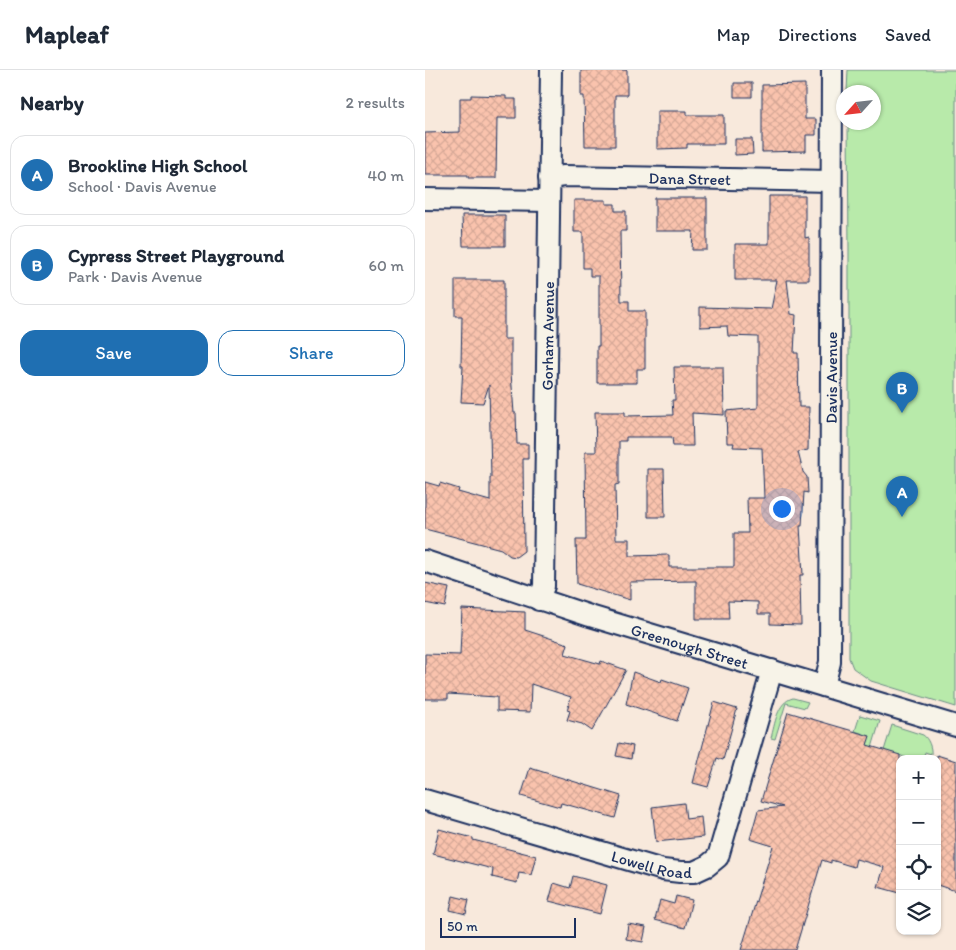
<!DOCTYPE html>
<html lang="en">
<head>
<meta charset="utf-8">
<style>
	:root { --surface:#fff; --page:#f2f2f3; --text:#1f2937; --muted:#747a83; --line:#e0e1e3; --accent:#1f6fb2 }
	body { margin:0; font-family:Itim,sans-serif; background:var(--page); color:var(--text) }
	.controls { position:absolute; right:15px; bottom:15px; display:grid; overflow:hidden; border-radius:10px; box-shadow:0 1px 4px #0004 }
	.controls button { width:45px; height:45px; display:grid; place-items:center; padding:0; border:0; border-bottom:1px solid var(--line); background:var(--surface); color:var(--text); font:25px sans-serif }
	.compass { position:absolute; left:411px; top:15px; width:45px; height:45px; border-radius:50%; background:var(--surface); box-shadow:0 1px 4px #0004; rotate:243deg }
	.scale { position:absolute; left:15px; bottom:12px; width:136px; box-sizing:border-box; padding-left:5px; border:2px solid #1b2f5e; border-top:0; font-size:14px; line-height:18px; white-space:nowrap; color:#1b2f5e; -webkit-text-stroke:4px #f7f3e8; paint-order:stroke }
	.you { position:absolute; left:356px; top:438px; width:18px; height:18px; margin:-12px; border:4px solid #fff; border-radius:50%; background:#1a73e8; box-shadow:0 0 0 8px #1a73e833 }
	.badge { display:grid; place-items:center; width:32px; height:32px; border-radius:50%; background:var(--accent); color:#fff; font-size:16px; font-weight:700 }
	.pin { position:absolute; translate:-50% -41px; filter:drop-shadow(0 1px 2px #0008) }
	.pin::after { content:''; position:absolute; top:26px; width:18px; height:15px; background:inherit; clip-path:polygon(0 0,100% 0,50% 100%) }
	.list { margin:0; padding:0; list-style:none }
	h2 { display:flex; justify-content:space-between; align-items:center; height:65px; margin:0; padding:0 20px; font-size:21px }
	h2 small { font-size:16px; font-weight:400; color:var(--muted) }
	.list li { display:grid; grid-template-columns:32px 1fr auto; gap:15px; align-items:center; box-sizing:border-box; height:80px; margin:0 10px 10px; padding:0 10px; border:1px solid var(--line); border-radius:15px }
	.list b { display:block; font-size:19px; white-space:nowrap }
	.list p { margin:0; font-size:16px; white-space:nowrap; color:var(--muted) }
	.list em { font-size:16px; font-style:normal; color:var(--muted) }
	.actions { display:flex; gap:10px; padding:15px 20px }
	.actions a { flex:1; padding:11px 0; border:1px solid var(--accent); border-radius:15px; text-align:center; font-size:18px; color:var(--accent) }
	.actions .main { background:var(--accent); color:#fff }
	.icon { flex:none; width:28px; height:28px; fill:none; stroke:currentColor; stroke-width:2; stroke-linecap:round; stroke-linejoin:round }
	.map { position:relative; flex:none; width:531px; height:880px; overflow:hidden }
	header { display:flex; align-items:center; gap:30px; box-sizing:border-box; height:70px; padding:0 25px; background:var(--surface); border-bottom:1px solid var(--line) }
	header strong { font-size:24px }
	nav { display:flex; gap:28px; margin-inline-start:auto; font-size:18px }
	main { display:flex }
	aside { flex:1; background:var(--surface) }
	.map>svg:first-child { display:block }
	.green { fill:#b8eaaa; stroke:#6a8c84 }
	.building { fill:url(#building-cross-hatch); stroke:#1b2f5e }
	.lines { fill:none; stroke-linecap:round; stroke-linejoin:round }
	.minor-casing { stroke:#1b2f5e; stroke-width:24 }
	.minor { stroke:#f7f3e8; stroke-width:20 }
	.labels { text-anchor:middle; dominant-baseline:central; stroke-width:4.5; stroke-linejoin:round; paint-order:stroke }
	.street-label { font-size:16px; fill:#1b2f5e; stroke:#f7f3e8 }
</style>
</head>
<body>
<header>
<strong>Mapleaf</strong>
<nav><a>Map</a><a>Directions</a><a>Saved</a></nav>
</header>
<main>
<aside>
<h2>Nearby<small>2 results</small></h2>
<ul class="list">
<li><span class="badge">A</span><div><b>Brookline High School</b><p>School · Davis Avenue</p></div><em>40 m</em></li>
<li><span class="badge">B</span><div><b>Cypress Street Playground</b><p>Park · Davis Avenue</p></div><em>60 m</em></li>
</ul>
<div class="actions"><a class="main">Save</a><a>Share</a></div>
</aside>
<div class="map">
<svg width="531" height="880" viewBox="0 0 531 880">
	<defs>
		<pattern id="building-cross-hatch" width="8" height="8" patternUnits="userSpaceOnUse" patternTransform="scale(1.25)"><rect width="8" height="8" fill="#fac3ad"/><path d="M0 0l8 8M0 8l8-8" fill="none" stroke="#d6a897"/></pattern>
	</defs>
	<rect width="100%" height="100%" fill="#f8e9dc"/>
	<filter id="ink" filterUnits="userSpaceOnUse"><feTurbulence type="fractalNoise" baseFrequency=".02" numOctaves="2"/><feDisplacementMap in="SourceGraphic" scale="10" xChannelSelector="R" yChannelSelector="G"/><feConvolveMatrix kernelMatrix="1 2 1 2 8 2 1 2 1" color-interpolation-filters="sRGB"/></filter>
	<g filter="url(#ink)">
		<path class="green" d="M423,0H531V637L446,611L428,598L424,588V181L423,53L448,52V22H422Z
			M368,628L383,632L380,638L361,633L350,669L346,668C350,654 352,632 368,628Z
			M435,645L455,651L426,748L429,717L444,666L430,661Z
			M467,655L498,665C503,668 507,678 506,684L500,682L498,689H486L464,682L437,751Z"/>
		<path class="building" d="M156,0H202V25H190V76H160L159,26H156Z
			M309,13H327V27H309Z
			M380,14V49H391V65H381V81L337,82V15Z
			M46,25L81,26V29H91V48H72L71,108H43V105H0V63L35,62V28H46Z
			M232,41H262V45H299V74H262V78L232,79Z
			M310,69H327L328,84L310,85Z
			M344,126H380V168L384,167V210H362L366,244L371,245L369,283H373L374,337H384L383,380L373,382L378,402L382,407L383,423L379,422L377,456H375L378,505H375L376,555L345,554V544H333V532L303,531L304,549H271V511L205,512V530L152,514L151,470H161L160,382H171L170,342H200V346L248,345L247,330H250L249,297H298L299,345L267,343L268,376H248L247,367H201V371H194V414L190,415L191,469H204V486L244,485V497H309V463H323L322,428H339L337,378L308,377L309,373H302L301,341L333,338V267L303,266L302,256L275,257V237L346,239L352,210H310V174H344Z
			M230,128H282V180H267L268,161H230Z
			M149,130H181V134H190V141H201V161H195L196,231H204V241H220V299H212V313H172V276H174V206H165V198H158V162H149Z
			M37,145H80V176H38Z
			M30,210H79V269H86V303L89,343H91L92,374H103V389H98L99,481L91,487L85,486L76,479L0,459V412L14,416L15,413L34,419L33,422L65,431V408H66L64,315L58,333L36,332L38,296H36L37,246H30Z
			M223,399H239L240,447H223Z
			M0,513L24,518L20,537L0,533Z
			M37,539L100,542V560L143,574L140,584L175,594L176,591L201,600L167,661L157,654L142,650L145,641L142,640L146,627L106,614L105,642L72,641V627L23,624V629H0V584L35,585Z
			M208,602L236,612L237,609L263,618L252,651L201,634Z
			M289,632L312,639L298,690L292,688L283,717L268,713Z
			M363,642L445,666L442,675L475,685V823L453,817L459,797L431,789L429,797L406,790V793L397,790L370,880H316L348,776L325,769L333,740L358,737L336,731Z
			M194,673L208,676L206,689L191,686Z
			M512,685L531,691V821L512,815Z
			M105,698L196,726L190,748L136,733L135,737L96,726Z
			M259,733L261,749L276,747L278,767L231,772L227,737Z
			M14,759L48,768V770L111,786L106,805L94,803L92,813L67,807L68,799L8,784Z
			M148,806L182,815L175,844L124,831L129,813L145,818Z
			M28,826L44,830L41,844L25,840Z
			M251,826L267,830L260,858L230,850L235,830L249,834Z
			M203,854L221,857L218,872L201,869Z"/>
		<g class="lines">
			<g class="minor-casing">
				<g id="minor">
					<path id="s1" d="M124,108L139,106L406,111"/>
					<path d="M0,129L124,131"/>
					<path id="s2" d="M0,491L165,546L531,656"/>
					<path id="s3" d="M114,530L119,516L126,0"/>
					<path id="s4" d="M399,616L405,592L407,0"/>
					<path id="s5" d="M0,730L238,800L255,802H269L282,796L293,787L347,600"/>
				</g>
			</g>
			<use href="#minor" class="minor"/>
		</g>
	</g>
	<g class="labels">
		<g class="street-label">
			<text stroke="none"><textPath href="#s1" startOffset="141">Dana Street</textPath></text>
			<text stroke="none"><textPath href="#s3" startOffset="265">Gorham Avenue</textPath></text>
			<text stroke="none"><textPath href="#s4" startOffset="309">Davis Avenue</textPath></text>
			<text stroke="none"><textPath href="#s2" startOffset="278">Greenough Street</textPath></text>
			<text stroke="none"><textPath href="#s5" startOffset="236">Lowell Road</textPath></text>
		</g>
	</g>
</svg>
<div class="controls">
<button>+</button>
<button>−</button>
<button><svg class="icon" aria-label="locate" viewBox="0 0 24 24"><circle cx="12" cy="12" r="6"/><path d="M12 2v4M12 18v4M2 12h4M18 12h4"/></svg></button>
<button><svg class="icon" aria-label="layers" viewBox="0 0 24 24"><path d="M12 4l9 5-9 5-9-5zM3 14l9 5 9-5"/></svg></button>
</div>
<svg class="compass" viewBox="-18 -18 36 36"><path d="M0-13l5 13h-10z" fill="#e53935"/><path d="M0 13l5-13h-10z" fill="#747a83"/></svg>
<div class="scale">50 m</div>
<div class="you"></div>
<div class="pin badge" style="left:477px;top:447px">A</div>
<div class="pin badge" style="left:477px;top:343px">B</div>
</div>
</main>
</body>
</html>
